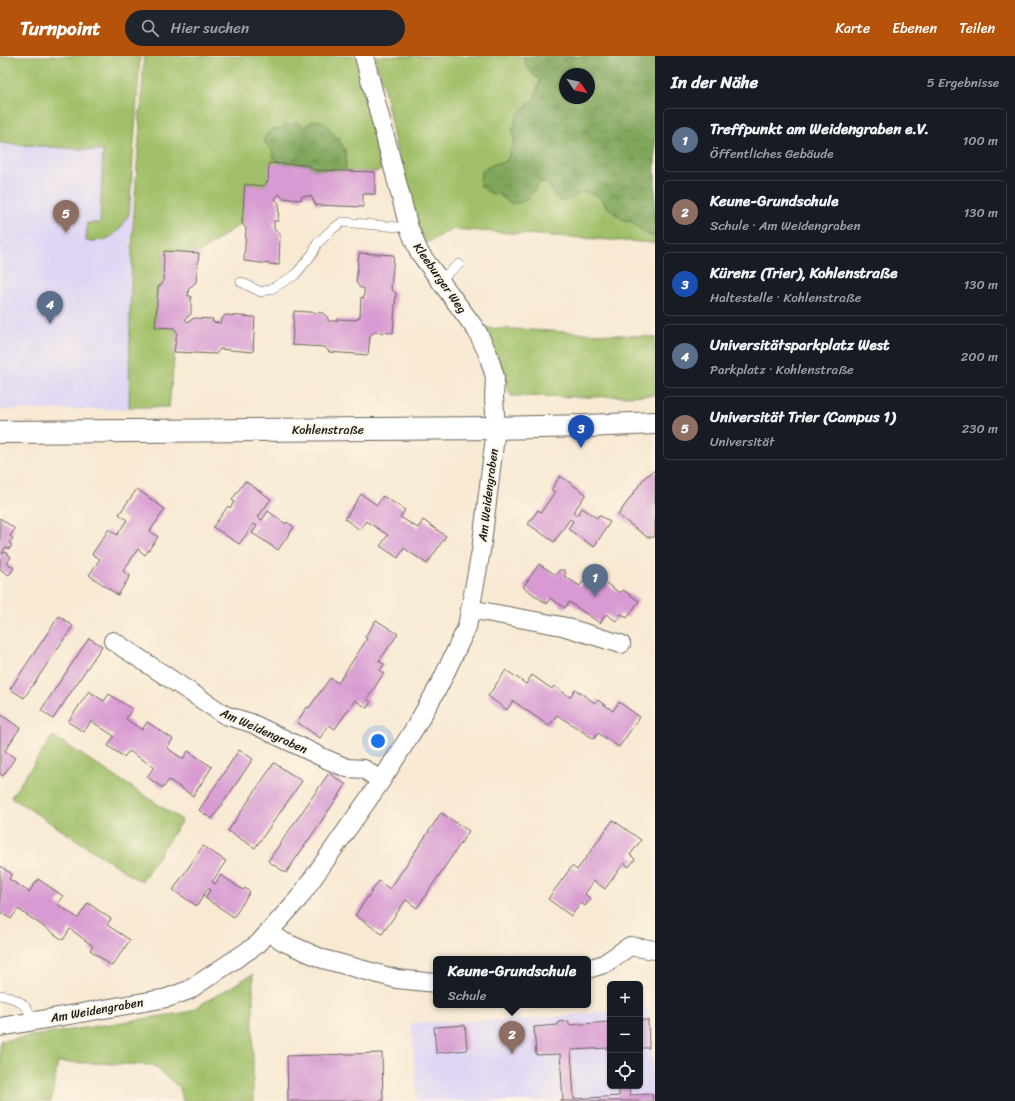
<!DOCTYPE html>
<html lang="de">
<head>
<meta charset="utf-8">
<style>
	:root { --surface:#171b24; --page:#20242c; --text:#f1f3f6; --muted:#9ea1a6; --line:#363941; --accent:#b45309 }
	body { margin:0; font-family:Sriracha,sans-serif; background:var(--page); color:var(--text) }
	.controls { position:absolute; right:12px; bottom:12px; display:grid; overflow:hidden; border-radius:6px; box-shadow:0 1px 3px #0004 }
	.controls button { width:36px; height:36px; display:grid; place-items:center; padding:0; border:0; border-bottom:1px solid var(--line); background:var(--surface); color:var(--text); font:20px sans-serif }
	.compass { position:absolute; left:559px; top:12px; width:36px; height:36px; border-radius:50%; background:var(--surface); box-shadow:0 1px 3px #0004; rotate:124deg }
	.you { position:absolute; left:378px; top:685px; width:14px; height:14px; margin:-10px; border:3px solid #fff; border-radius:50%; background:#1a73e8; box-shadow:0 0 0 6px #1a73e833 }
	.badge { display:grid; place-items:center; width:26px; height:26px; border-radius:50%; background:var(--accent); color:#fff; font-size:13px; font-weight:700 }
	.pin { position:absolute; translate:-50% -33px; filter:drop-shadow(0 1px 2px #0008) }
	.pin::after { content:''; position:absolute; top:21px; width:14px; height:12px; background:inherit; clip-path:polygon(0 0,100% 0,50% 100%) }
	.popup { position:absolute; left:433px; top:900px; width:158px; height:52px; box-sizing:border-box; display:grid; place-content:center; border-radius:6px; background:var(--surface); filter:drop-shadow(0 1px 3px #0005); font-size:13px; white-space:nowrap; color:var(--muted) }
	.popup b { font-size:15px; color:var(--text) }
	.popup::after { content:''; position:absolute; left:50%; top:100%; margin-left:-8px; border:8px solid transparent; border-top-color:var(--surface) }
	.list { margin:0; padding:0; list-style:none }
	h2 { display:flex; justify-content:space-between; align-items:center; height:52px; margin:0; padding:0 16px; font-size:17px }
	h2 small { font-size:13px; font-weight:400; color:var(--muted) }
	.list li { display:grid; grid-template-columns:26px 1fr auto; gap:12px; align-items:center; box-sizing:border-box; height:64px; margin:0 8px 8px; padding:0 8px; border:1px solid var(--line); border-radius:6px }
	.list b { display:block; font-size:15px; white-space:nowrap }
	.list p { margin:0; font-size:13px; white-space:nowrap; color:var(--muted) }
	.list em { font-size:13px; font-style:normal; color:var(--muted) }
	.icon { flex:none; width:22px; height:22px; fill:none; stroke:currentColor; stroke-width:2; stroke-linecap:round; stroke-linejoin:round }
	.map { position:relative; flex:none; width:655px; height:1045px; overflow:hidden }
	header { display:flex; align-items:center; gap:24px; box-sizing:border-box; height:56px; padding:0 20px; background:var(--accent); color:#fff }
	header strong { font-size:19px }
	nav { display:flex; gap:22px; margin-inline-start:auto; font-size:14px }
	.search { width:280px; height:36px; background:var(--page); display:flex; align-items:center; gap:10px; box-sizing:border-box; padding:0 14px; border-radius:22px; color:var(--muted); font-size:15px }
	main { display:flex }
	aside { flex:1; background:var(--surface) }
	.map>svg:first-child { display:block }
	.built { fill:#ded5f5 }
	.green { fill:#a0bf68; stroke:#5e6e42 }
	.forest { fill:url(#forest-crowns); stroke:#4e613c; fill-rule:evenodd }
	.building { fill:#d79ad2 }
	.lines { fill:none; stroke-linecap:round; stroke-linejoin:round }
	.lane-casing { stroke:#69645c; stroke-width:10 }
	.street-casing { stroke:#69645c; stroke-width:20 }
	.secondary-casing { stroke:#69645c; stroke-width:24 }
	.lane { stroke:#fff; stroke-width:9 }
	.street { stroke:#fff; stroke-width:18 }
	.secondary { stroke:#fff; stroke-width:22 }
	.labels { text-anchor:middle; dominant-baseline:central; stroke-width:4; stroke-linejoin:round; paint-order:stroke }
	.street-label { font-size:12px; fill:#1c1c1c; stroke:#fcf5e5 }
</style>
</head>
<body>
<header>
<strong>Turnpoint</strong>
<div class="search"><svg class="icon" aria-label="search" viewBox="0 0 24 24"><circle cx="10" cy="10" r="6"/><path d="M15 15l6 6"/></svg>Hier suchen</div>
<nav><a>Karte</a><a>Ebenen</a><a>Teilen</a></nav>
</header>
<main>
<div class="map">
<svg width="655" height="1045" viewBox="0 0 655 1045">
	<defs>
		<pattern id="forest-crowns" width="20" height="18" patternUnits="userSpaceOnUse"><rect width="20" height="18" fill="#80a65c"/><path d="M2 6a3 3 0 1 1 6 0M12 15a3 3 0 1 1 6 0" fill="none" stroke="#68864b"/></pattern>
	</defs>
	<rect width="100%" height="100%" fill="#fcf5e5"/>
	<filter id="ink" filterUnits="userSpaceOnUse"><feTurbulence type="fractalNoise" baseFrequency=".025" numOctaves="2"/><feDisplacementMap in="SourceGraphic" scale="8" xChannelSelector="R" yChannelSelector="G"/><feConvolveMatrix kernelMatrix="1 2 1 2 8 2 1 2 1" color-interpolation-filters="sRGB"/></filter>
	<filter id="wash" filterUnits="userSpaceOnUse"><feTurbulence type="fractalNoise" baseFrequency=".012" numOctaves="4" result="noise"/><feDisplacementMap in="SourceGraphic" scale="16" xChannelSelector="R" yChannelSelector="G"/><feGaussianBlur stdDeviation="0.9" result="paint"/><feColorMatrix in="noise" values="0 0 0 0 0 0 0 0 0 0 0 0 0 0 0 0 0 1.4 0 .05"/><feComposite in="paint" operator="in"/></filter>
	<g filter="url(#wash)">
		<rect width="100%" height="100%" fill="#f8e9d3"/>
		<path class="built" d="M0,0H135L128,353L0,354Z
			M648,951L655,1045H418L411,967L532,963L610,955V1030H640V952Z"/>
		<path class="green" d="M0,0H140L129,158C119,178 109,187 86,185L87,167H100L103,95L0,87Z
			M144,0H359L364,24L363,33L381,114L375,116L315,114L308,109L268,125L263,130L245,128L242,167L199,197L164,196L163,227L158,231L155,271L174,272L177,276L169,351H129L130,262L133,169L140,69C138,62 138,59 141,52Z
			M374,0H524C523,10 533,18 540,24L534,44L518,58L513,72L514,87L506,106L494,108L490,137L500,139L534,135L539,126L549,128L555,140L573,142L581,135L597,139L607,151L630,164L637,171L645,175L650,180H655V187L452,173L425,188L407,135L397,97L383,27Z
			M484,272L514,273L655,281V339L590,341L511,340Z
			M53,680L182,764L141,826L11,741Z
			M253,918V1045H183L180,1032L153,1009L58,1006L51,1045H0V985L188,956Z"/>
		<path class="forest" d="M524,0H655V180C647,180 636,170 630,164H623L607,151L597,139L581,135L573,142L562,146L555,140L549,128L539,126L527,144L518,147H509L500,139L490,137L481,130L480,122L483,114L494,108L506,106L514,87L513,72L518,58L534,44L540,24C533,18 523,10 524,0ZM565,18H589V42H565Z
			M315,64C326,66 329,71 334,80L339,82C340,88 345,92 346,99C347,105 344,109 347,116L315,114L308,109L282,108L274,102L272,94L264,86L265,80L271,73H280L285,69H290L296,66L304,71Z"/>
		<g id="blocks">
			<path class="building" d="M269,107L308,109L315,114L375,116V138H363V151L316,149L311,140H302L301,144L283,142L279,138L275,143L279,147L278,165H274V173L280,178L279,209L244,205L246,173L242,167L245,128L263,130L268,125Z
				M164,195L199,197L196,226L191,231H189L188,240H191V258L185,263L188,266L194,262L213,263L212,266L220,267L221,265L225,259L255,261L253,296L220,293L216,298L174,296L177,276L174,272L155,271L158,231L163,227Z
				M359,197L394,199L391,233L396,237L393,277L374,276L370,280L368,299L329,296L325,291L292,289L294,255L323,257L328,262V265H337V263L356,264L360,260L361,241L364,242V232H360L356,226Z
				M655,414V481H647L618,459L645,421Z
				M560,420L586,438L573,457L577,460L582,452L597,462L599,459L610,466L594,491L568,473L573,465L570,463L554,486L528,468L538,454L541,456L555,436L551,434Z
				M245,425L271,443L258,461L262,464L268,455L286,468L287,466L294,471L278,494L252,477L257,470L254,468L239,488L213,471L228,450L230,452L234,446L232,444Z
				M137,433L165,453L150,475L158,481L145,499L138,493L123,515L130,520L118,539L89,519L100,503L92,498L109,473L117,479L127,464L119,458Z
				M361,438L377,449L383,440L405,454L400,461L418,472L423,464L446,480L427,508L404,492L398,502L380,490L388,479L366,465L360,474L345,463Z
				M0,462L15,473L10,480L13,482L9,487L12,489L9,493L6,491L2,497L3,498L5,496L11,501L7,507L14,512L9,519L0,513Z
				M539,508L556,519L559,514H564L566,518L564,520L580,530L590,516L620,537L623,534L639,545L627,562L621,558L616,565L606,558L600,567L569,546L565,552L550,542L547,548L523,531Z
				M59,560L73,570L24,642L10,633Z
				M376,564L398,578L379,605L384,608L380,615L384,617L367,643L371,646L367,652L355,644L335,673L329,669L320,682L297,666L307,651L309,652L330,622L338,627L367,583L365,581Z
				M89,582L102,590L53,663L41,654Z
				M506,614L526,628L532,619L552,633L554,630L570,641L575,633L595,647L598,644L613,655L619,646L640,661L619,691L598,677L594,683L557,659L549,670L513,645L507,654L488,640Z
				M89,635L104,645L109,638L132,653L126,663L142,674L147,666L173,683L167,692L183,703L188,695L212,711L193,740L169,724L163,732L147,721L154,711L129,695L124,701L108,690L114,680L91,665L84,676L68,666Z
				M0,658L20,672L5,695L15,702L3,720L0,718Z
				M239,694L253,703L212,763L199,754Z
				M274,707L302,725L255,792L228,775Z
				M329,717L346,729L286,817L268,805Z
				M441,757L469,775L417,852L406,844L382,878L355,859L379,825L390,833Z
				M613,764L641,784L630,799L635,803L629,811L624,807L605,833L594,825L585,838L591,843L585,850L581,847L571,860L548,843L572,810L577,814Z
				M203,790L226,805L212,826L215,828L221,819L243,834L245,832L250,836L234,861L205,842L210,834L208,832L197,850L173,834Z
				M0,810L12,818L9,823L29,836L38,823L63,840L57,848L78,862L88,847L111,863L107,869L130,884L112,910L90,894L93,890L70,873L63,884L18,853L11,863L0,856Z
				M640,964H648L649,992H640Z
				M569,965V969L610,966V992L571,994L574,1043L619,1040V1030H629L630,1039L652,1038L653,1045H560V1044H563L560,998L536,999L534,971L558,969V966Z
				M465,969L467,994L436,997L434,971Z
				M382,997L383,1045H288L287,1000Z"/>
		</g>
	</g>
	<g filter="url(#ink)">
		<use href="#blocks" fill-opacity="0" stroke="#69645c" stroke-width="1"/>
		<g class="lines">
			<g class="lane-casing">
				<path id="lane" d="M440,224L459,208
					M241,226L261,236L271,233L295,219L313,197L317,188L330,175L342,166L409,172
					M0,939C17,942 28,948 33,965"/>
			</g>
			<g class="street-casing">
				<path id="street" d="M470,553L562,570L621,588
					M113,585L225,659L251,667L326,703L347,712L364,713L381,725
					M269,876L284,886L323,903L397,923L436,927
					M588,913L604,908L630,890L655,894
					M0,971L167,942L189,934L258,888L299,842L381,725L416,670L440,628L467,571L481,495L496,372L494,342L495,321L488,298L477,275L419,196L409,172L364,0"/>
			</g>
			<g class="secondary-casing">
				<path id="secondary" d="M0,376L496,372L587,370L655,367"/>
			</g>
			<use href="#lane" class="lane"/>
			<use href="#street" class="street"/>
			<use href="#secondary" class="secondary"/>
		</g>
	</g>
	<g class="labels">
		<g class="street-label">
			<text transform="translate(440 222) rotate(55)">Kleeburger Weg</text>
			<text x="328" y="374">Kohlenstraße</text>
			<text transform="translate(488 439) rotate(-83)">Am Weidengraben</text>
			<text transform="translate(264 675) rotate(24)">Am Weidengraben</text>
			<text transform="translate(97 954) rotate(-10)">Am Weidengraben</text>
		</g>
	</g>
</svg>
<div class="controls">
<button>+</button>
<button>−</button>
<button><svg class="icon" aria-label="locate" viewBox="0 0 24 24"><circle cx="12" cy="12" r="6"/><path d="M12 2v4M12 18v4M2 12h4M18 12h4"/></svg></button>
</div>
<svg class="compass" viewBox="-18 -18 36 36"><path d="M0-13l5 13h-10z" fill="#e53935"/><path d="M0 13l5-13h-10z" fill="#9ea1a6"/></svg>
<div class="you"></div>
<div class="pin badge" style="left:595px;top:541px;background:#5c6f8a">1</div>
<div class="pin badge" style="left:512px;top:998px;background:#8d6e63">2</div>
<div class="popup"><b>Keune-Grundschule</b>Schule</div>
<div class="pin badge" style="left:581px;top:392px;background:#1a4fb4">3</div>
<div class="pin badge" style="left:50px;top:268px;background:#5c6f8a">4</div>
<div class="pin badge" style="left:66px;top:177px;background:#8d6e63">5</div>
</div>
<aside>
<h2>In der Nähe<small>5 Ergebnisse</small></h2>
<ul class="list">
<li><span class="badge" style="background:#5c6f8a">1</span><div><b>Treffpunkt am Weidengraben e.V.</b><p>Öffentliches Gebäude</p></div><em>100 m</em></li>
<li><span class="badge" style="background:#8d6e63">2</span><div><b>Keune-Grundschule</b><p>Schule · Am Weidengraben</p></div><em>130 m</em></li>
<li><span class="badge" style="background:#1a4fb4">3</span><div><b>Kürenz (Trier), Kohlenstraße</b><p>Haltestelle · Kohlenstraße</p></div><em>130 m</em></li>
<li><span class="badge" style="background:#5c6f8a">4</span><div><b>Universitätsparkplatz West</b><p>Parkplatz · Kohlenstraße</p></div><em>200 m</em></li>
<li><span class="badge" style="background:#8d6e63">5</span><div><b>Universität Trier (Campus 1)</b><p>Universität</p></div><em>230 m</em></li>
</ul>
</aside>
</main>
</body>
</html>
